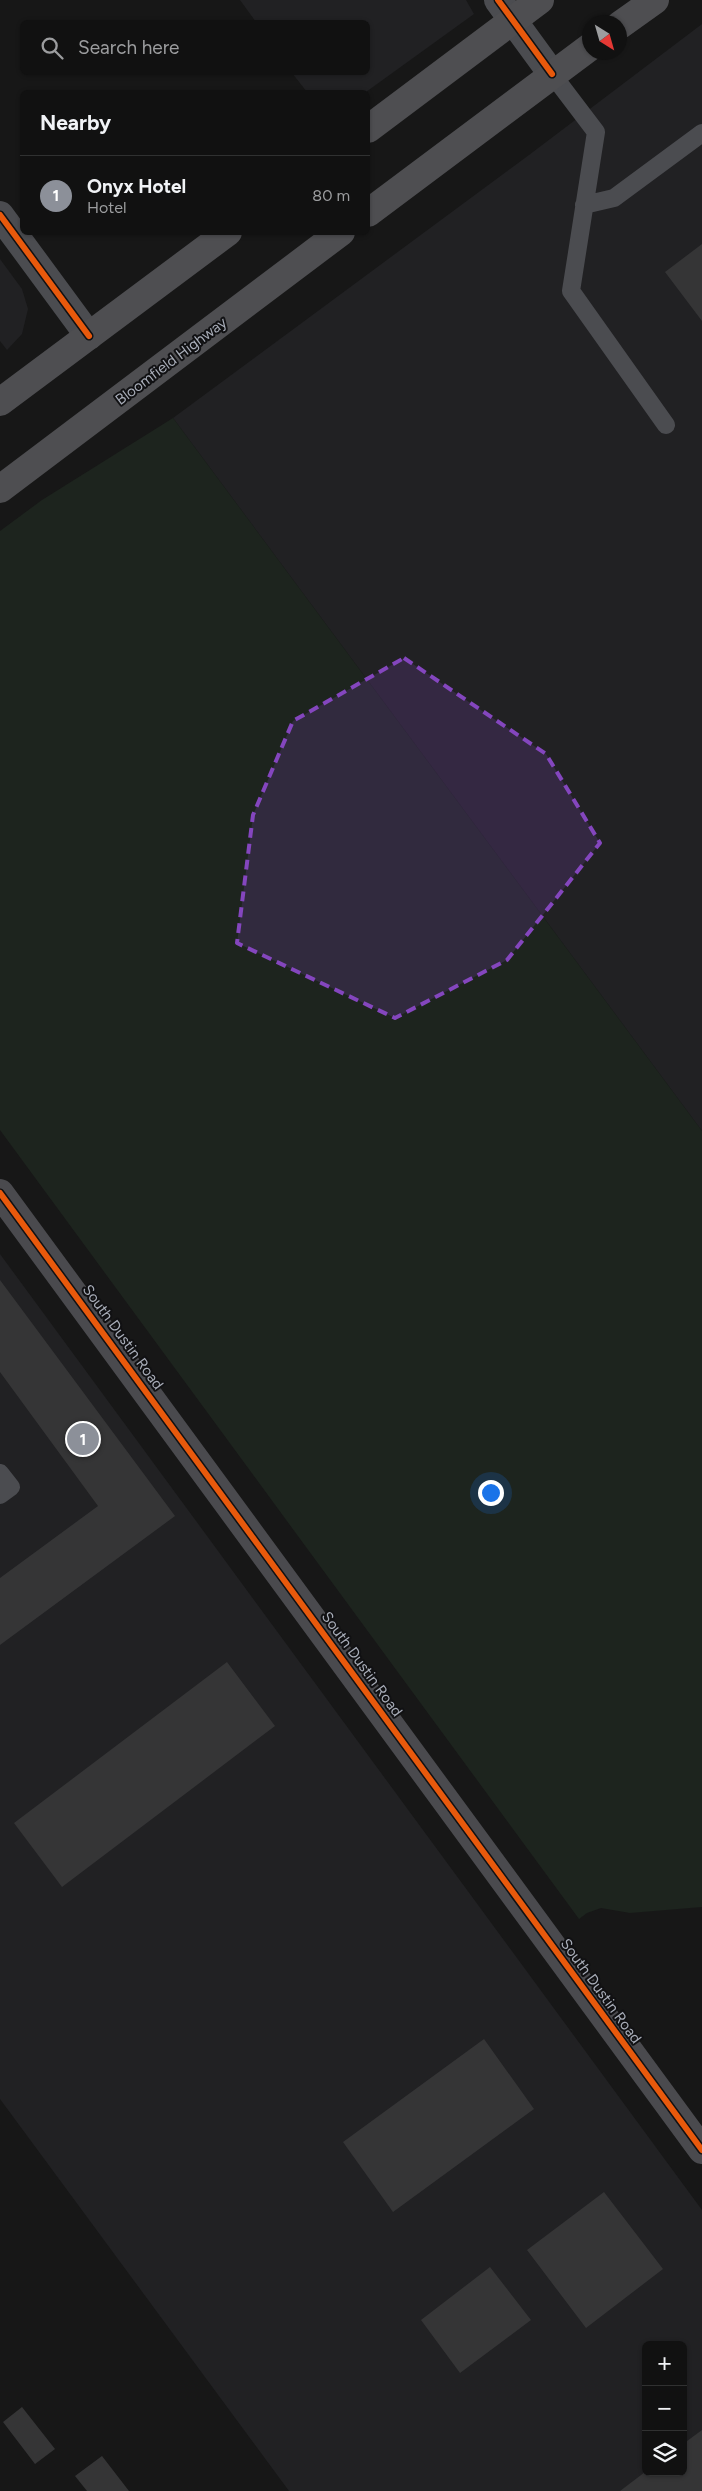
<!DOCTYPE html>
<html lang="en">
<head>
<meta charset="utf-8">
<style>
	:root { --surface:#111; --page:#1a1a1a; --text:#f1f3f6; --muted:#9c9d9f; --line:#303131; --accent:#8c9099 }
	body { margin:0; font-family:Figtree,sans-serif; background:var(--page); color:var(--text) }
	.controls { position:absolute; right:15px; bottom:15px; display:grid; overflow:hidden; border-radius:8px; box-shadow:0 1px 4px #0004 }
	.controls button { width:45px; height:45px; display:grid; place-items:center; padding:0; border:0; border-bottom:1px solid var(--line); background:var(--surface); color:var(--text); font:25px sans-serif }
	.compass { position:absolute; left:582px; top:15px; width:45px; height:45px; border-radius:50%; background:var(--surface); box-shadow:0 1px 4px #0004; rotate:143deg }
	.you { position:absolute; left:490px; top:1492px; width:18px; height:18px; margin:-12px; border:4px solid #fff; border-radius:50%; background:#1a73e8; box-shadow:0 0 0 8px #1a73e833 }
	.badge { display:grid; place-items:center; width:32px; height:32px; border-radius:50%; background:var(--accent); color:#fff; font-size:16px; font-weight:700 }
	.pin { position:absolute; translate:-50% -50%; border:2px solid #fff; box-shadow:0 1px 5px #0006 }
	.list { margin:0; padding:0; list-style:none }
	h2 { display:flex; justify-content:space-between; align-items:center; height:65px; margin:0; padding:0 20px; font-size:21px }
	h2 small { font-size:16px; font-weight:400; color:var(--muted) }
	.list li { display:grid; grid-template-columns:32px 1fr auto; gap:15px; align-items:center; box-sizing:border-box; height:80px; padding:0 20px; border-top:1px solid var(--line) }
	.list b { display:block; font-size:19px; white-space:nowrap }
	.list p { margin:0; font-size:16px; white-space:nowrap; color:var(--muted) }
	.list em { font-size:16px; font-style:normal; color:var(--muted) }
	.icon { flex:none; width:28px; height:28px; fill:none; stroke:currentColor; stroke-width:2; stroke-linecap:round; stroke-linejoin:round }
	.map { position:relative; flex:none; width:702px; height:2491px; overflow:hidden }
	.search { position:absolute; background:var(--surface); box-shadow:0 1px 4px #0004; left:20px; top:20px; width:350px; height:55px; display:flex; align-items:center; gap:12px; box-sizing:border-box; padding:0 18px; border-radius:8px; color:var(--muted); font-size:19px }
	.panel { position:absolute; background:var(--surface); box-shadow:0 1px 4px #0004; left:20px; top:90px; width:350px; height:145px; border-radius:8px }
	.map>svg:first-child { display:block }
	.built { fill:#212123; fill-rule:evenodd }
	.green { fill:#1d241e }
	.building { fill:#353536 }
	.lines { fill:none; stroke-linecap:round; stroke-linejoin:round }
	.lane { stroke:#4b4c50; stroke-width:18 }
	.street { stroke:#4b4c50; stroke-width:28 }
	.secondary { stroke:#4a4a4e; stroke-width:28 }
	.highway { stroke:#4e4e51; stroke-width:28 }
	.cycleway-casing { stroke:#111113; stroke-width:9 }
	.cycleway { stroke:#e8590c; stroke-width:6 }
	.marked { fill:#8446be; fill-opacity:0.2; stroke:#8446be; stroke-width:4; stroke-dasharray:10 6; stroke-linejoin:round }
	.labels { text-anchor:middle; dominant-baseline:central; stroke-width:4; stroke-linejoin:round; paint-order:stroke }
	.street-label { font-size:15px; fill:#a8adb8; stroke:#111113 }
</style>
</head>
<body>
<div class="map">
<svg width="702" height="2491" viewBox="0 0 702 2491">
	<rect width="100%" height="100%" fill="#171717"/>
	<path class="built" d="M240,0H466L474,14L366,92H307L292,73L368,72V22H256Z
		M702,24V1131L173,418L529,155Z
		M0,259L22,289L28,309L22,334L7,350L0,341Z
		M0,1254L702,2210V2491H289L0,2099ZM646,2345H683V2472H646Z"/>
	<path class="green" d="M173,418L702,1131V1907L630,1913L601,1908L587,1913L579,1919L0,1130V531L42,500Z"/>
	<path class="building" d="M702,244V321L665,272Z
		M0,1280L175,1516L0,1645V1578L98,1506L0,1372Z
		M227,1662L275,1726L62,1887L14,1823Z
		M484,2039L534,2109L393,2212L343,2142Z
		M604,2192L663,2269L586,2328L527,2250Z
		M490,2267L531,2320L460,2373L421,2320Z
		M22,2407L55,2449L35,2464L3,2422Z
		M702,2430V2491H620L645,2472H683V2444Z
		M102,2456L129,2491H87L75,2476Z"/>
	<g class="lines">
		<path class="lane" d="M552,74L596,132L571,291L666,425
			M584,205L614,198L702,133
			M0,1473L11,1487L0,1495"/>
		<path class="street" d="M498,0L552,74
			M0,215L89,336"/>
		<path class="secondary" d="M0,1193L702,2150"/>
		<path class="highway" d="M620,25L655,0
			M368,129L540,0
			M368,213L590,47
			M0,402L228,232
			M0,489L341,232"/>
		<g class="cycleway-casing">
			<path id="cycleway" d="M498,0L552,74
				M0,215L89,336
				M0,1193L702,2150"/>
		</g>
		<use href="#cycleway" class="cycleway"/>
	</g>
	<path class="marked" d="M404,658L546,754L600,843L507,960L395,1018L237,943L253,815L293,721Z"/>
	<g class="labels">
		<g class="street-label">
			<text transform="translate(171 361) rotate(-37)">Bloomfield Highway</text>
			<text transform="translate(123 1337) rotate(54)">South Dustin Road</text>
			<text transform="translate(362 1664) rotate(54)">South Dustin Road</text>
			<text transform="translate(601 1991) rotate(54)">South Dustin Road</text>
		</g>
	</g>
</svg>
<div class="controls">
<button>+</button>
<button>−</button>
<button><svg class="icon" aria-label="layers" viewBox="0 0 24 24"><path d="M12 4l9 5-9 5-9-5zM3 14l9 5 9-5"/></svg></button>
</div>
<svg class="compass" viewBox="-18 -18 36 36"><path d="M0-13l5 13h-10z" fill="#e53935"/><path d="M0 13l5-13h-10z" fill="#9c9d9f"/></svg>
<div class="you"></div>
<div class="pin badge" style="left:83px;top:1439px">1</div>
<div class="search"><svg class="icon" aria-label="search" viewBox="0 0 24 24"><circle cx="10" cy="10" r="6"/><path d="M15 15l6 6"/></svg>Search here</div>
<section class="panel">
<h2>Nearby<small></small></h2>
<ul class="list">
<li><span class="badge">1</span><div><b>Onyx Hotel</b><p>Hotel</p></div><em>80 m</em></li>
</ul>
</section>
</div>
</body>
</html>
